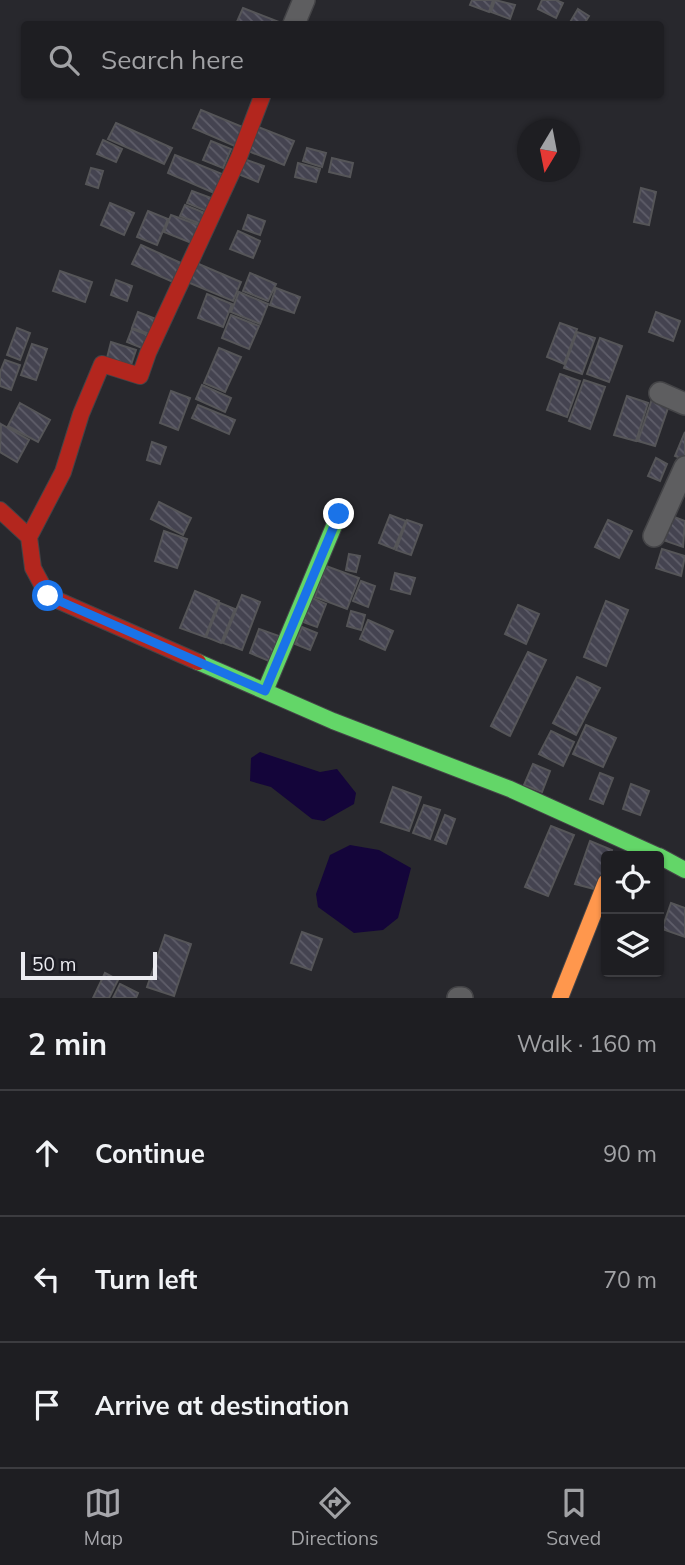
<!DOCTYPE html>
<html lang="en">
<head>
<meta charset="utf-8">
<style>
	:root { --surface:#1e1e22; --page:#26272a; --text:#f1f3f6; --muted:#a1a2a5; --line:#3c3c40; --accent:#a7a7ac }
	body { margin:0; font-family:Mulish,sans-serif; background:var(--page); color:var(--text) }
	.controls { position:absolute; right:21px; bottom:21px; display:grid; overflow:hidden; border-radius:7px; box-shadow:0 2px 5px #0004 }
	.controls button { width:63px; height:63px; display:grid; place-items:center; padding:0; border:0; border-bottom:2px solid var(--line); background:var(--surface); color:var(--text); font:35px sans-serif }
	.compass { position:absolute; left:517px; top:119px; width:63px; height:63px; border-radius:50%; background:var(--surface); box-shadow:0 2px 5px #0004; rotate:190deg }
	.scale { position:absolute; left:21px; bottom:18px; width:136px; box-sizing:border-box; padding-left:7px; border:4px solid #ebebf0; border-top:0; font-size:19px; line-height:24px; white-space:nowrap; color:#ebebf0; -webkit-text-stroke:5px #1d1d24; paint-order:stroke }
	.stop { position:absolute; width:21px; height:21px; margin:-16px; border:5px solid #1a73e8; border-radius:50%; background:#fff }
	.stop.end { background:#1a73e8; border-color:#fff; box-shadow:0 2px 7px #0008 }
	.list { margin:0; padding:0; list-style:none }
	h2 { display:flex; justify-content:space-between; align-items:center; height:91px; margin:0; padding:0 28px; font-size:30px }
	h2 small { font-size:23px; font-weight:400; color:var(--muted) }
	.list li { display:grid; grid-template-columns:46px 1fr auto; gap:21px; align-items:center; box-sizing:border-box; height:126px; padding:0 28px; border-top:2px solid var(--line) }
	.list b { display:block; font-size:26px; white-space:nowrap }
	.list em { font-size:23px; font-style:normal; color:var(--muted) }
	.icon { flex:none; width:38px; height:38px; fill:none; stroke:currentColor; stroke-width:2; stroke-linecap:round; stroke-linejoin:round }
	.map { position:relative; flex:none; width:685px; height:998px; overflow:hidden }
	.search { position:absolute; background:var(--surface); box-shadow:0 2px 5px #0004; left:21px; right:21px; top:21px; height:77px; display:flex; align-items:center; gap:18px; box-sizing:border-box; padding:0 24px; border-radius:7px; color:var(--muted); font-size:26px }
	.sheet { height:469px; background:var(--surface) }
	nav { display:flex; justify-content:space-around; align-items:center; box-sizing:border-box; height:98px; border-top:2px solid var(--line); background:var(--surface); font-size:19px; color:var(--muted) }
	nav a { display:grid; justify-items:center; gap:4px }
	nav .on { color:var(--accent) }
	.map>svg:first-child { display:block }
	.water { fill:#14053a }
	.building { fill:url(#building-back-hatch); stroke:#555558; stroke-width:2 }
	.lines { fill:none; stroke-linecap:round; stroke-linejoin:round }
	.street-casing { stroke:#444447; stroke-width:24 }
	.fast-casing { stroke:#444447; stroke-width:18 }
	.slow-casing { stroke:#444447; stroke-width:18 }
	.jam-casing { stroke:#444447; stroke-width:18 }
	.street { stroke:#5e5e60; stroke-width:21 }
	.fast { stroke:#63d668; stroke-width:16 }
	.slow { stroke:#ff974d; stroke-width:16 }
	.jam { stroke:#b3261e; stroke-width:16 }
	.route { stroke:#1a73e8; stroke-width:9 }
</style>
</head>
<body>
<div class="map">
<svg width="685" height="998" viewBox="0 0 685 998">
	<defs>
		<pattern id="building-back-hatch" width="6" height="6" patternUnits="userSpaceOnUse" patternTransform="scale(1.75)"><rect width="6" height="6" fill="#444350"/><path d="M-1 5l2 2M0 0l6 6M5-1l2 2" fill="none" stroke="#5f5e6a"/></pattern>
	</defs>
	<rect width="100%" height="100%" fill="#28282d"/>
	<path class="water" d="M260,752L320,772L337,769L356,793L354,804L324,821L312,819L271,787L250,781L251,758Z
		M350,845L379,850L411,868L398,918L383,930L354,933L318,907L316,894L330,855Z"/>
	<path class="building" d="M472,0H493L489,12L470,5Z
		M495,0L515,5L510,19L491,12Z
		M542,0H556L563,3L556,18L538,9Z
		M243,8L284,24H236Z
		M578,9L589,16L584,24H569Z
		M201,110L245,128L237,147L193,128Z
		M116,123L172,148L164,164L108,139Z
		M253,125L294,141L284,165L243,149Z
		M103,140L122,149L116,162L97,154Z
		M211,141L231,149L223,168L203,160Z
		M307,148L326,153L322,167L303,161Z
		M175,155L222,174L214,193L168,173Z
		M332,158L353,163L350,177L329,172Z
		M244,159L264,166L258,182L238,174Z
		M298,163L320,169L316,182L295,177Z
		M91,168L103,171L98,188L86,184Z
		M641,188L656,192L649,225L634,222Z
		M192,191L214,199L209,212L187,203Z
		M110,203L134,213L124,235L101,225Z
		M185,205L205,213L201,224L180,216Z
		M148,211L168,219L157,245L137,237Z
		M171,215L201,226L194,244L164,232Z
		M248,215L265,221L260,235L243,229Z
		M238,231L260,241L253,258L230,249Z
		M141,245L181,263L173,282L132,264Z
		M194,262L241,282L233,301L185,281Z
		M60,271L92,282L85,302L53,291Z
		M250,273L276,284L268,301L243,291Z
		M116,280L132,286L127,301L111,295Z
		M276,288L300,297L294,313L270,305Z
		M239,292L268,304L260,324L231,312Z
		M207,294L232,304L223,327L198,318Z
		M138,312L156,319L150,334L132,328Z
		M656,312L680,321L673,341L649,332Z
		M231,315L259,326L249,349L222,338Z
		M560,323L577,329L564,364L547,357Z
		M17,328L30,333L20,360L7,355Z
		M132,329L148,335L142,348L127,342Z
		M577,332L595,338L582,374L564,368Z
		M600,338L622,346L609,382L587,374Z
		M111,342L136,350L131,365L107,358Z
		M32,344L47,349L36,380L21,375Z
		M219,348L241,357L225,392L204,383Z
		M5,360L20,365L11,390L0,386V372Z
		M560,374L580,381L567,417L547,410Z
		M584,380L605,387L590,429L569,421Z
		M202,385L231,398L225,412L196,399Z
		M171,391L190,398L178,430L160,423Z
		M627,396L648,403L636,441L614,435Z
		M653,396L670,402L655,446L638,441Z
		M20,403L50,420L38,442L8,426Z
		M198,405L235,420L229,434L192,418Z
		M1,424L29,440L17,462L0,452Z
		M685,432V460L675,456Z
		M152,442L166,447L160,464L147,460Z
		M656,458L667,464L660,481L648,476Z
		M159,502L191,518L183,535L151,519Z
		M390,515L406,521L394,549L379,543Z
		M669,515L685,521L683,547L660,539Z
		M407,520L422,525L411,555L396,550Z
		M608,520L632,531L619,558L595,547Z
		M164,531L187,539L177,568L155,561Z
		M662,549L685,556L681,576L656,568Z
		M349,554L360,556L356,572L346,570Z
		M326,566L359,578L347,609L315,597Z
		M395,573L415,578L410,594L391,589Z
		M361,581L375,586L368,607L353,601Z
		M195,591L219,601L205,637L180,628Z
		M242,595L260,602L242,650L223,643Z
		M312,598L326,604L317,627L303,622Z
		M606,601L628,610L606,666L584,657Z
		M220,603L235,609L221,643L206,637Z
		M518,605L539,614L526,644L505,634Z
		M351,611L365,615L361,630L347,626Z
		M368,620L393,631L385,650L360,639Z
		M302,627L317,633L310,650L295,644Z
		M259,629L279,636L269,661L250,653Z
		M528,652L546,660L510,736L491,726Z
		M577,677L600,688L576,735L553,723Z
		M586,725L616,738L603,767L573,754Z
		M551,731L574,742L563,766L539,754Z
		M533,764L550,771L542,792L524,785Z
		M600,773L613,778L603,804L590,799Z
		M631,784L649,791L640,815L623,809Z
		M393,787L421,797L409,831L381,822Z
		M424,805L440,810L430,839L413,833Z
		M445,815L455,819L446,844L435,840Z
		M551,826L574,835L548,896L525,887Z
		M590,841L612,850L610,856H606V868L598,890L575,884Z
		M671,903L685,908V937L662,929Z
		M302,932L322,939L311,970L291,963Z
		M165,935L191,944L174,996L147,987Z
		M105,973L118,980L109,998H93Z
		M120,984L138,993L136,998H113Z"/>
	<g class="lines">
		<g class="street-casing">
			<path id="street" d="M294,24L304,0
				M660,393L685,404
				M654,536L685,467
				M458,998H462"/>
		</g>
		<g class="fast-casing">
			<path id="fast" d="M198,662L333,721L510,789L658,856
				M265,691L339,514
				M659,856L685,870"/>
		</g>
		<g class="slow-casing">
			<path id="slow" d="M560,998L606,882"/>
		</g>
		<g class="jam-casing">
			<path id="jam" d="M0,510L29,537L33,568L48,596L198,662
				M29,537L63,472L81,414L102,364L140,376L148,353L239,157L263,94"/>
		</g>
		<use href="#street" class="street"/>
		<use href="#fast" class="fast"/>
		<use href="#slow" class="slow"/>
		<use href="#jam" class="jam"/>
	</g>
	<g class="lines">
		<path class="route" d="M48,596L265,691L339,514"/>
	</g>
</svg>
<div class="controls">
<button><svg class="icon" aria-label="locate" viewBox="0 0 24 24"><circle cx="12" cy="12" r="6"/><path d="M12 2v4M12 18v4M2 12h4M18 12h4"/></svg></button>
<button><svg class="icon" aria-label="layers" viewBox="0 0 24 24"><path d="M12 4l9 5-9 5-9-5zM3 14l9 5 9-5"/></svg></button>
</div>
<svg class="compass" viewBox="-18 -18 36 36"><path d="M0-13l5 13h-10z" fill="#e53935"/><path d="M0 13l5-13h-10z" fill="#a1a2a5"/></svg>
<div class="scale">50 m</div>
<div class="stop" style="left:48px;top:596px"></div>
<div class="stop end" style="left:339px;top:514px"></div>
<div class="search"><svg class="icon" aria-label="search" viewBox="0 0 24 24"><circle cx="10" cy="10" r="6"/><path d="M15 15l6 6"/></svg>Search here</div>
</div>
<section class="sheet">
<h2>2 min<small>Walk · 160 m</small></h2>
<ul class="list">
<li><svg class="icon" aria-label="ahead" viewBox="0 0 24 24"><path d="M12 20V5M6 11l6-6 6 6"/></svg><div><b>Continue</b></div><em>90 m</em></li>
<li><svg class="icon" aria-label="left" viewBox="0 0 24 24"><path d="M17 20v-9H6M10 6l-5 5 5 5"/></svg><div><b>Turn left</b></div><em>70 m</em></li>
<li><svg class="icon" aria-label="arrive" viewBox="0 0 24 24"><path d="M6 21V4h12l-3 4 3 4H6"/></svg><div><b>Arrive at destination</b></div></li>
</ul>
</section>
<nav>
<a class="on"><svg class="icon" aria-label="map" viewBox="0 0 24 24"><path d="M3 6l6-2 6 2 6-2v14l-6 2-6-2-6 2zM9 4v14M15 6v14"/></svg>Map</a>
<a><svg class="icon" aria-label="directions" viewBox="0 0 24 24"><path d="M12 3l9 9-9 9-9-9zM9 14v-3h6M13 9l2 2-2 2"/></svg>Directions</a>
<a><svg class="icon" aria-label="saved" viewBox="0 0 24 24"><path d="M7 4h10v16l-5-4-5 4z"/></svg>Saved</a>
</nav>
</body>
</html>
